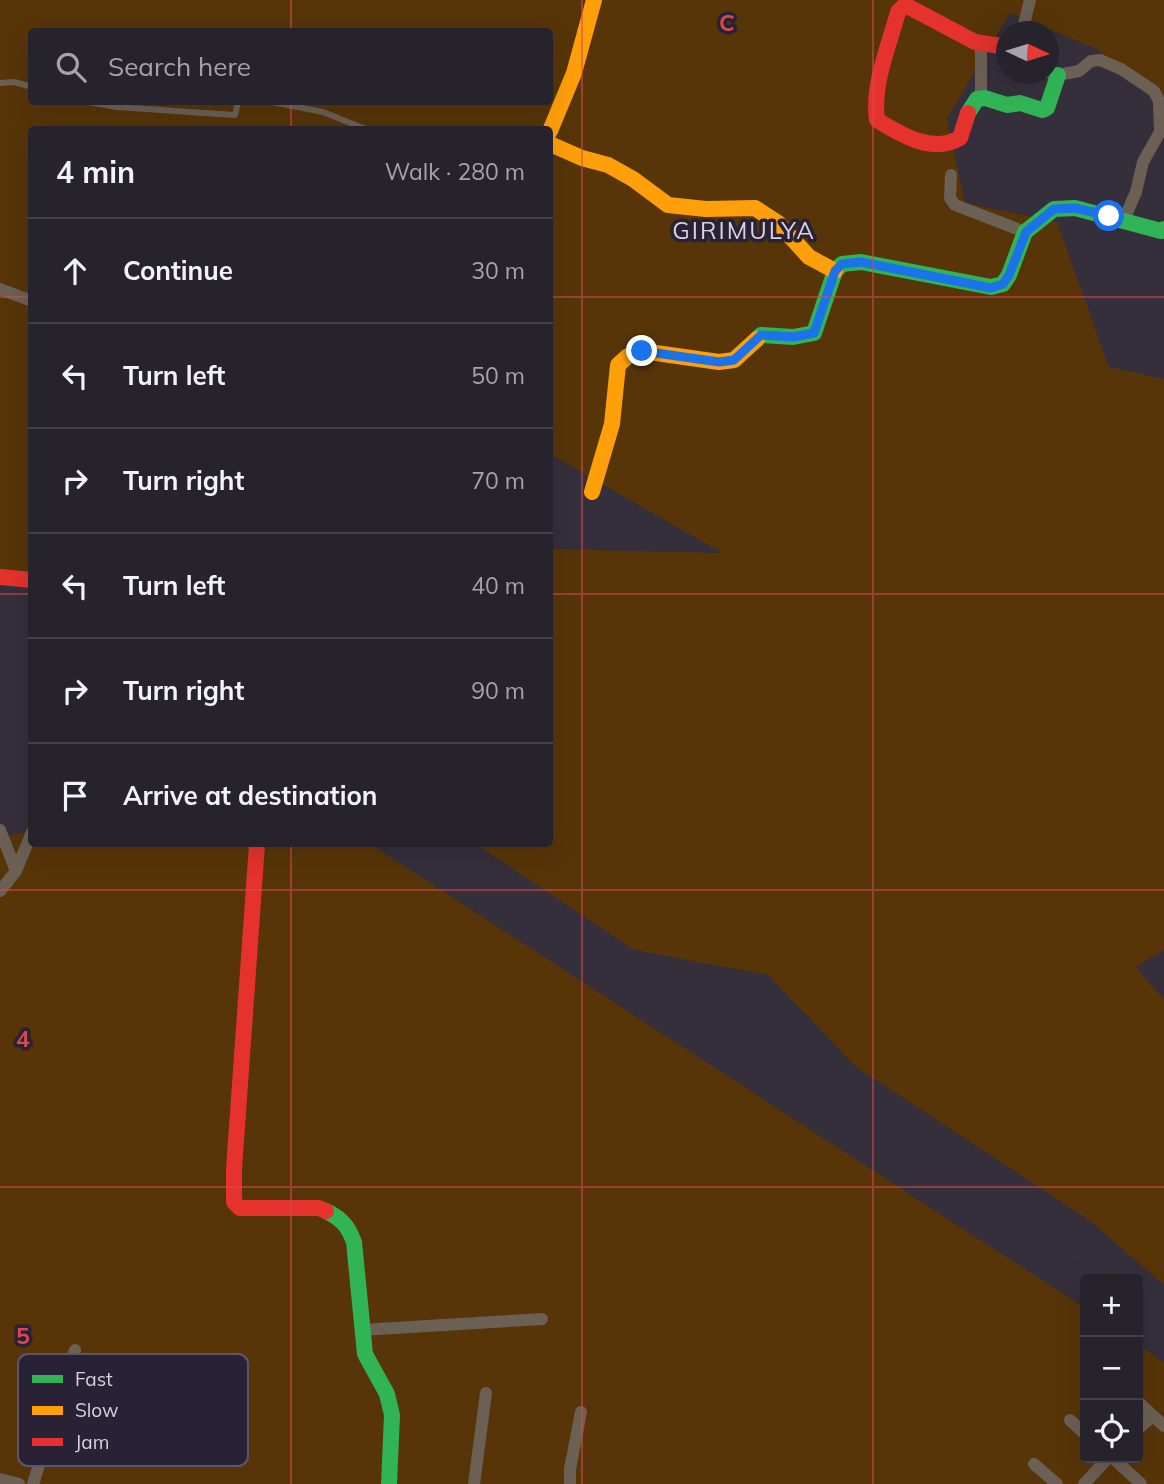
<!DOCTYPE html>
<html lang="en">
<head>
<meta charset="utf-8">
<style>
	:root { --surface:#27232c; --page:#332f38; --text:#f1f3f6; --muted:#a4a4a9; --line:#434048 }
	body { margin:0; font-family:Mulish,sans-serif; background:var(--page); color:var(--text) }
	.controls { position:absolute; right:21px; bottom:21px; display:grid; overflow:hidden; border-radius:7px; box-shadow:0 7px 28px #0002 }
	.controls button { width:63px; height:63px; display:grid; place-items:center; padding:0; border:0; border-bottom:2px solid var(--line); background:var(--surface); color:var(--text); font:35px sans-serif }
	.compass { position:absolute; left:996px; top:21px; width:63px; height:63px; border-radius:50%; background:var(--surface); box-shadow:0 7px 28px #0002; rotate:94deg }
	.stop { position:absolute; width:21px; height:21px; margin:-16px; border:5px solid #1a73e8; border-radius:50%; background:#fff }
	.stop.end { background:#1a73e8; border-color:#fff; box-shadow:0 2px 7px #0008 }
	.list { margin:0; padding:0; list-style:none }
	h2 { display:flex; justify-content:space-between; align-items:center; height:91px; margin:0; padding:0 28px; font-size:30px }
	h2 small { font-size:23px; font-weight:400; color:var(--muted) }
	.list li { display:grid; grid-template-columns:46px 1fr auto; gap:21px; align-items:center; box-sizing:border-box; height:105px; padding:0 28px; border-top:2px solid var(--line) }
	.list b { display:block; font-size:26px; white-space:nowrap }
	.list em { font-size:23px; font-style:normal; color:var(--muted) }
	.icon { flex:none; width:38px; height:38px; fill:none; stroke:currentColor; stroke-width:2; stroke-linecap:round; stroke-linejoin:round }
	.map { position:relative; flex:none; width:1164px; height:1484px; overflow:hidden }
	.search { position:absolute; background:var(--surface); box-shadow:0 7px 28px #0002; left:28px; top:28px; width:525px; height:77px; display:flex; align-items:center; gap:18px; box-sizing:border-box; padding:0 24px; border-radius:7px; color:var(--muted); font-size:26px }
	.panel { position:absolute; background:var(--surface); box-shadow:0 7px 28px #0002; left:28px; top:126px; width:525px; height:721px; border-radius:7px }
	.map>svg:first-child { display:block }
	.green { fill:#573509; fill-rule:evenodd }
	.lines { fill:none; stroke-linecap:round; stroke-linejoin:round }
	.lane { stroke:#6c6055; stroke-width:6 }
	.street { stroke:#6c6055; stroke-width:12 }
	.fast { stroke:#30b455; stroke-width:16 }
	.slow { stroke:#ff9f0a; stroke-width:16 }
	.jam { stroke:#e5322d; stroke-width:16 }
	.route { stroke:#1a73e8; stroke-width:9 }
	.grid { fill:none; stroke:#d64a4d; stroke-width:2; stroke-opacity:0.55 }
	.labels { text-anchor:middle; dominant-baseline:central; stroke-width:7; stroke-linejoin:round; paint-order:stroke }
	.quarter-label { font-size:24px; letter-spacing:2px; fill:#d7d2df; stroke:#292135 }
	.key { fill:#292135; stroke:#5d5668; stroke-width:2 }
	.key-label { font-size:19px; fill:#d7d2df }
	.grid-label { font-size:23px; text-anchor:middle; font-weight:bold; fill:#d64a4d; stroke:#292135; stroke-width:7; stroke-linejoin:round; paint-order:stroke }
</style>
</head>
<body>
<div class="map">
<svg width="1164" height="1484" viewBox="0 0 1164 1484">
	<rect width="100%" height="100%" fill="#342f3a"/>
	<path class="green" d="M0,0H1164V110L1097,49L1010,13L947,119L965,203L1057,222L1109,367L1164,379V950L1136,967L1164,1000V1285L1089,1220L856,1067L768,975L634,950L475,844H550V549L722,553L550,454V130H32L31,584L0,585ZM32,32H550V102H32Z
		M31,831L32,844H370L1085,1308V1458H1138V1344L1164,1363V1484H0V838Z"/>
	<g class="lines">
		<path class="lane" d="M0,83L14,82L32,87
			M89,102L116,107L235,115L238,102
			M272,102L323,112L368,130"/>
		<path class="street" d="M1022,32L1030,0
			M1048,72L1058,75L1079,71L1091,61L1100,60L1121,69L1154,91L1159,101L1160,132L1143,162L1136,192L1123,222
			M981,99V44
			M951,175L950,198L955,205L1025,232
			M0,289L32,301
			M0,830L16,871
			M0,891L16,871L32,832
			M361,1330L542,1319
			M1138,1402L1164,1426
			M1070,1420L1085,1434
			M1138,1429L1153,1416
			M1113,1458L1141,1484
			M1034,1464L1057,1484
			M0,1479L19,1484
			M33,1484L75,1350
			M474,1484L486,1393
			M570,1484V1469L581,1412
			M1084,1484L1108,1458"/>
		<path class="fast" d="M968,113L977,99L985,98L1007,105L1020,103L1042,110L1047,108L1058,75
			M757,339L761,335L793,337L814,333L835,271L842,264L861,262L991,287L1003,284L1009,275L1025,232L1054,209L1075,208L1161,231L1164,229
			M326,1211C342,1219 348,1226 354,1242L365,1354L387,1394L392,1415L389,1484"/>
		<path class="slow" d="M550,131L574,73L594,0
			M550,144L582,158L608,165L633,179L668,205L706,209L755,208L778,223L809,257L835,271
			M592,492L612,424L618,365L628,356L642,351L719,362L734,360L757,339"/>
		<path class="jam" d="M968,113L960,138C932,154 902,135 877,120C872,84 889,46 898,12L903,7H909L975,42L1001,46L1006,49
			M0,577L32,580
			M257,844L234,1169V1202L240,1208H319L326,1211"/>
	</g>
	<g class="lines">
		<path class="route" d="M642,351L719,362L734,360L761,335L793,337L814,333L835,271L842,264L861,262L991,288L1003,284L1009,275L1026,232L1054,209L1075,208L1109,216"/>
	</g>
	<path class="grid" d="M291,0V32M582,0V1484M873,0V1484M291,102V130M0,297H32M550,297H1164M0,594H32M550,594H1164M291,844V1484M0,890H1164M0,1187H1164"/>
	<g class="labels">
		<g class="quarter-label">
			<text x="744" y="230">GIRIMULYA</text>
		</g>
	</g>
	<rect x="18" y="1354" width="230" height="112" rx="10" class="key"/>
	<rect x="32" y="1375" width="31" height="8" fill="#30b455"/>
	<rect x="32" y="1406" width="31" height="9" fill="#ff9f0a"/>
	<rect x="32" y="1438" width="31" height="8" fill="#e5322d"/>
	<g class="key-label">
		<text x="75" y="1386">Fast</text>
		<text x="75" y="1417">Slow</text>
		<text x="75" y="1449">Jam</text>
	</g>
	<g class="grid-label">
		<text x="727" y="31">C</text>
		<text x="23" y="1047">4</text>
		<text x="23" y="1344">5</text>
	</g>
</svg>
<div class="controls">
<button>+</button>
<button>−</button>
<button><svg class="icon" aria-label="locate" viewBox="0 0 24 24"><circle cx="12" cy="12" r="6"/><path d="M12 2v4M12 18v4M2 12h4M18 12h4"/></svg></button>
</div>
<svg class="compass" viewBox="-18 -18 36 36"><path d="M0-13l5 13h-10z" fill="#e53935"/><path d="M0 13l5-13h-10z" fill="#a4a4a9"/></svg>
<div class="stop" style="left:1109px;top:216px"></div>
<div class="stop end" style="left:642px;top:351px"></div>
<div class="search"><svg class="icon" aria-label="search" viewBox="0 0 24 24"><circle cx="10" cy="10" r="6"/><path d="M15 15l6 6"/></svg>Search here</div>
<section class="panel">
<h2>4 min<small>Walk · 280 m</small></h2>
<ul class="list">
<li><svg class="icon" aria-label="ahead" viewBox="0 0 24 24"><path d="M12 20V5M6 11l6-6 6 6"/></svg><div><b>Continue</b></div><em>30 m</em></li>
<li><svg class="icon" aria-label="left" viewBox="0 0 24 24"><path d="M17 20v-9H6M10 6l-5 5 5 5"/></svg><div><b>Turn left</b></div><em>50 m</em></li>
<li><svg class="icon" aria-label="right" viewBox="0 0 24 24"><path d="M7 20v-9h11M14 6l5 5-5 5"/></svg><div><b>Turn right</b></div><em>70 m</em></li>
<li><svg class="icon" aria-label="left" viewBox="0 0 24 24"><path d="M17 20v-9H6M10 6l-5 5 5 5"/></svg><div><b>Turn left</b></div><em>40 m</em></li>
<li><svg class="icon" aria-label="right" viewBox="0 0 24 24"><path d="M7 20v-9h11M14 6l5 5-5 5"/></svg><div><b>Turn right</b></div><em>90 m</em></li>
<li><svg class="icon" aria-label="arrive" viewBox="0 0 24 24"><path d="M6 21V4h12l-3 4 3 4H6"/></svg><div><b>Arrive at destination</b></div></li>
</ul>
</section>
</div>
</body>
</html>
